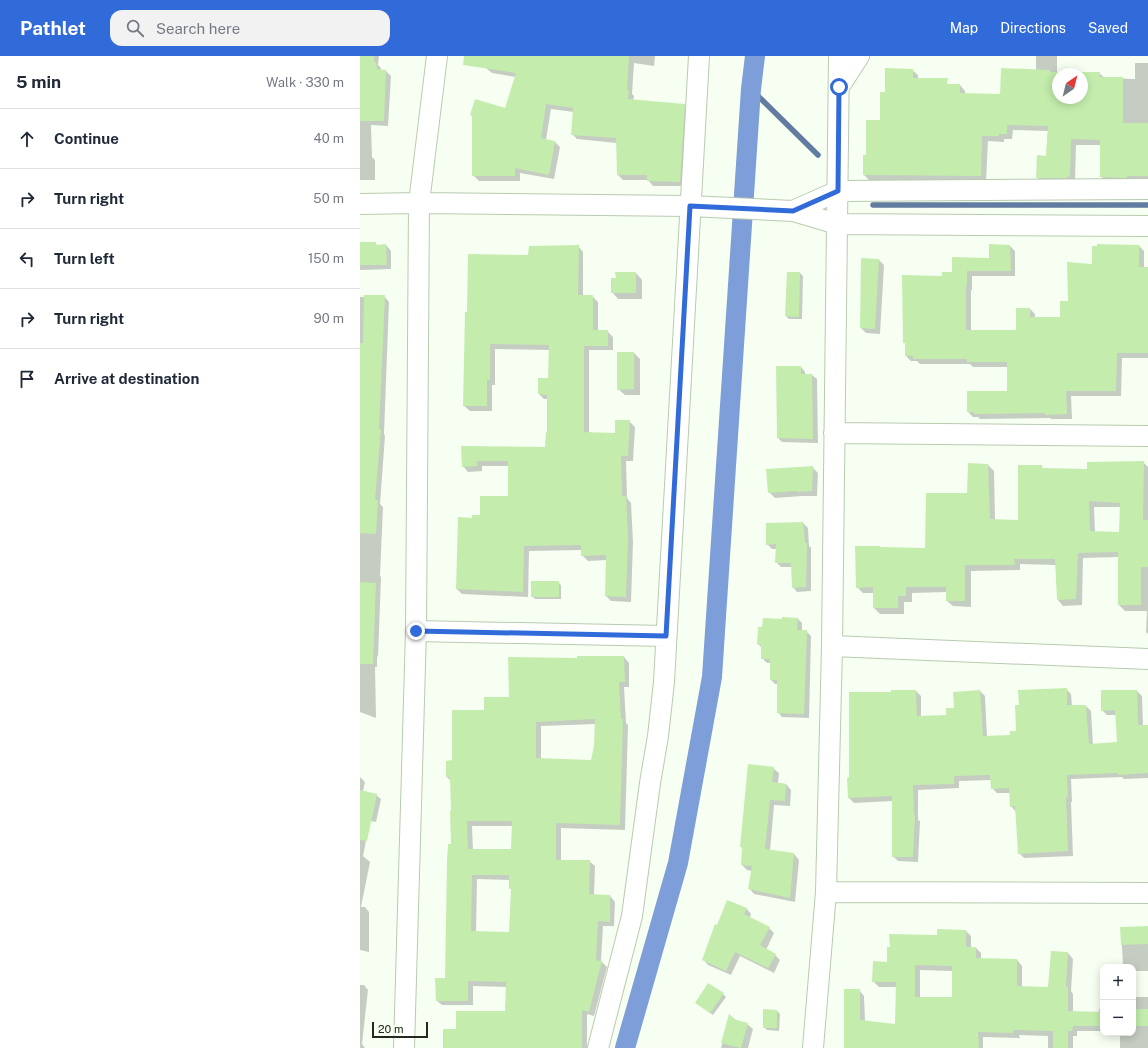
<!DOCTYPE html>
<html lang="en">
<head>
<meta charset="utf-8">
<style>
	:root { --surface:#fff; --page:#f2f2f3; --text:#1f2937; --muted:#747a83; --line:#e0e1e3; --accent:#316bd9 }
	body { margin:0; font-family:"Public Sans",sans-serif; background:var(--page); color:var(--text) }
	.controls { position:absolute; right:12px; bottom:12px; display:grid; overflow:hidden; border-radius:8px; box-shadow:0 2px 10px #0003 }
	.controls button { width:36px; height:36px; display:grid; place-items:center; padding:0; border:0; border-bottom:1px solid var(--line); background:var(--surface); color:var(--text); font:20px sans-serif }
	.compass { position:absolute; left:692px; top:12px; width:36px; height:36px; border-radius:50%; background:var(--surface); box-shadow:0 2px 10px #0003; rotate:35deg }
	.scale { position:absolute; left:12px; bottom:10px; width:56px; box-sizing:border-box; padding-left:4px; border:2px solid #22291e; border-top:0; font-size:11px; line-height:14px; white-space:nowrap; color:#22291e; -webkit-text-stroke:3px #f7fff3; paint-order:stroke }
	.stop { position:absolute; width:12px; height:12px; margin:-9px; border:3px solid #316bd9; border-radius:50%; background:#fff }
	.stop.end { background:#316bd9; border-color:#fff; box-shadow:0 1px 4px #0008 }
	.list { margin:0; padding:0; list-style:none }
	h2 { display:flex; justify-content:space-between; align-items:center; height:52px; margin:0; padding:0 16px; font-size:17px }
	h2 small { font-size:13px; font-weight:400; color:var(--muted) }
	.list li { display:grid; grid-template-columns:26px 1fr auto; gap:12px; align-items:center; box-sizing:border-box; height:60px; padding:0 16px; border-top:1px solid var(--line) }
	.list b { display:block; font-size:15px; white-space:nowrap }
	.list em { font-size:13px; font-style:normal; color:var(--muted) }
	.icon { flex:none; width:22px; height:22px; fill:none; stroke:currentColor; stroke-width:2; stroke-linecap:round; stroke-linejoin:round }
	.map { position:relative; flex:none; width:788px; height:992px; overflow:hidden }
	header { display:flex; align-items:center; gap:24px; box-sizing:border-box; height:56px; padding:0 20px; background:var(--accent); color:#fff }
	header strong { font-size:19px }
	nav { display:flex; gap:22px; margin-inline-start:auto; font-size:14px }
	.search { width:280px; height:36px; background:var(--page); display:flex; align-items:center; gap:10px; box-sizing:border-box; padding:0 14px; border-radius:12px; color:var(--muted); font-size:15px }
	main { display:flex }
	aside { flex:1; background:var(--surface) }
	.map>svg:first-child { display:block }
	.shadow { fill:#0003; fill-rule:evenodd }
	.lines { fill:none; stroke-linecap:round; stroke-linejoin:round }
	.stream { stroke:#627ba0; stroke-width:5.5 }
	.canal { stroke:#7d9ed8; stroke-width:20 }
	.building { fill:#c4edad; fill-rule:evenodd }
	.minor-casing { stroke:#b8cbaf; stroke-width:22 }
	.minor { stroke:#fff; stroke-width:20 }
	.route { stroke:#316bd9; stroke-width:5 }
</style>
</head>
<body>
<header>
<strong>Pathlet</strong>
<div class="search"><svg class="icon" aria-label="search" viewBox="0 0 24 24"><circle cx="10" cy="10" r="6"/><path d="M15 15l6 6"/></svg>Search here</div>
<nav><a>Map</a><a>Directions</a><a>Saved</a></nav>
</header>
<main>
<aside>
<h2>5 min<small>Walk · 330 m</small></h2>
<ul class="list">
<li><svg class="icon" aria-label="ahead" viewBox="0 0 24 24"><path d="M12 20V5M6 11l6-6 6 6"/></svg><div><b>Continue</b></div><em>40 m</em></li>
<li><svg class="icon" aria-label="right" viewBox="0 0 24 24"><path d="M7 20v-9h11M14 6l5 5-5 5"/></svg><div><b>Turn right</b></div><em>50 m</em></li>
<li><svg class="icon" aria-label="left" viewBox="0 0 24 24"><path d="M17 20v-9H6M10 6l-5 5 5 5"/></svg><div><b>Turn left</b></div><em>150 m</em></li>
<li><svg class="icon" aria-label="right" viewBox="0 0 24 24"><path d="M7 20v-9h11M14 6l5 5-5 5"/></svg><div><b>Turn right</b></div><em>90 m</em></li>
<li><svg class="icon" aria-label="arrive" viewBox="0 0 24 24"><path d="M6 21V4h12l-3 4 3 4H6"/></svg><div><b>Arrive at destination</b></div></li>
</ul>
</aside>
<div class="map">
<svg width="788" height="992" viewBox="0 0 788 992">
	<rect width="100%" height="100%" fill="#f7fff3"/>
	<path class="shadow" d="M0,0H19L18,9L21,12V14L26,15L31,20L28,70L11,69L12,101L15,104V124H0Z
		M128,0H295L294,10L274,7L272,38L274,40L273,45L324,49L330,54L325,130H293L288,124H263L258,119L257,87L217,83L212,78L214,56L191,53L186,84L195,86L200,91L194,123L160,117V125H119L113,119L146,53L156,21L132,17L126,12Z
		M676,0H697V17H739L745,22L775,23V7H788V125L746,126L741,120V89H716L715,126L683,127L677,121L686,101L688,75L653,74L652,83H644V86L628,85L626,125H510L504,119L507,100L521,65L526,37L552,14L558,19V23L584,29H600L605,35V38L640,39L676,14ZM698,18H722V42H698Z
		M0,187H15L18,190L26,189L31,195V213L0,214Z
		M738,189L779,190L784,195V212H788V302H762L761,340H711L712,363H691L690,362L620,363L618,361H613L608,356L648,336V311H613L610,308H560L557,305H551L546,300V288L544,286L583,221L630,203L650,190L655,195V220H612V234H611V275H657L670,253L675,258V262H701L709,246L733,209Z
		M218,190L223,196V240H232L238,246V275H247L253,281V294H229V377L256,378L269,365L275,371L273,405H266L267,442L271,447L273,486L271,546L251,545L246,540L247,504L228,505L222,499V494L169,495L168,541L102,538L97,533L113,463L121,460L149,441V410H122V415L108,416L103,410L102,391L186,392L188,377V343H184L179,338L189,324L190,294L135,293V329H132V355H110L104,350L108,257L169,200Z
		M502,203L519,204L524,209L520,278L506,277L501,272Z
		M276,217L282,224V243H258L252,236Z
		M440,217L443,220L442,263H429L426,260Z
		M24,240L29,246L24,378L25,380L20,448L23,451L20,520L21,521L18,601L17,600V611H15L16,662L0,656V241Z
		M274,297L280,303V339H265L258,333Z
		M441,311L445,316V319H452L457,323L458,387L422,386L418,382Z
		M783,406L788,411V578L786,576L787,555H765L759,549V501L723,502L722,549L703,550L698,544L696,509L660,508V514L611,515V551L593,550L587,545V536L552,537V546H544V558H520L514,552V537H503L497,531L521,492L566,493L608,438L628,409L634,415L635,464L659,465L681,410L684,413L728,414ZM734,451H760V477L735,476Z
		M452,411L458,417L457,440H442L415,442L409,436Z
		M443,467L448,472L449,490L451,492V535L437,536L433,531L432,511H421L416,506L417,493H412L407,488Z
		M198,526L201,529V543H175L172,540Z
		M438,563L442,567V575H446L451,580L449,662L422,661L418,656V628H415L411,624V607H407L402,602V592L398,588L423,564Z
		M264,601L269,607V631H264L266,667L268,669L265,774L201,772V805H229L235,810L234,840H250L255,846L254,870H243L241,905L247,911L234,960L227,958V992H84L97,974L146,956L147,931L113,930V949H82L76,944L86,923L92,789L91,725L87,721V706L93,705L125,655L218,603ZM236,668L235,691L232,705L181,704V670ZM112,770H153L152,794H113ZM117,823L150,824V832L152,834L150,877L116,876Z
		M706,633L711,638L712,650H726L731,655L733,689L758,687L757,659H747L742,654L777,635L782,640L783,670H788V722L764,723L762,721L711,723L712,746H711L713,800L664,802L659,797L656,756L651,750L650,737H637L632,732V724L599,725V732L558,734V764L560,765L558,806L538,805L533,800V745L494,747L489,742L532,638L556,635L561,640V661L587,660L595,653L620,635L625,640L627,681L651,680L657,676L660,650Z
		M413,712L419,717L418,727L426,728L431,734L430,750L414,749L410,795L434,798L439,804L435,846L394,838L389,832L392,815L387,814L382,809L383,792L381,791Z
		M0,721L5,726L3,735L16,739L21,743L16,766L10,765L3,800L10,806L1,851H5L9,856V896L0,894Z
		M386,852L391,858L390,862L409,872L414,877L406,894L415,899L420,904L414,917L380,900L371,919L348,909L343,903L358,870Z
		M788,871V915H773V911H765L763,909L761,872Z
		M606,875L611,880V892H616L621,897V903L657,904L662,910V931L689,932L692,896L708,897L713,903L711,935L713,938V956H739V953H743V975H717V980H713V992H688V980L659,979L660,982L623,981V992H485L499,934L504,940L505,966L536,969L537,931H519L513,925L528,907L578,880ZM560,914L593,915V942H560Z
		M0,929H4L8,934L2,988L5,992H0Z
		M363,938L366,941L353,959L339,949Z
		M773,941H788V992H760V977H773Z
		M417,955L420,958L419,975L407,974L404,971Z
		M370,960L376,964L387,968L393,973L388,992H361Z"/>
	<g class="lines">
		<path class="stream" d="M391,33L458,99
			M513,149H788"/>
		<path class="canal" d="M265,992L318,807L352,621L391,33L395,0"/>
	</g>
	<path class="building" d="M0,0H14V6H16L17,13L26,14L24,65H0Z
		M104,0H269L267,34H269L268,43L325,48L320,126L287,125V119H257L256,82L211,79L213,52L186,48L181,82L195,85L189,119L155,112V120H112V60L110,59L115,43L145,52L156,17L103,9Z
		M525,12L553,13V22H588L587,28H600V37L640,38L641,12L690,14V16H740V21H763V67H788V120H767V122L740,121V84L711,83L710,121L707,120V122H676L677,99L686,100L688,70L647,69V78H639V80H622L621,120L503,119V99H506V64H520V36H525ZM698,18H722V42H698Z
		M0,186H16V189L26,188L27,209H0Z
		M629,188L650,189L651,215H607V229H606V274H656V252H670V261H700V245H708L707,206L732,208V190H737V188L779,189V211H788V297H757L756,335H706L707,358L685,359V357L614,358V356H607V335H647V306H607V303H553V300H545V287H543L542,219L582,220V216H592V201L629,202Z
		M219,189L218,239H233V274H248V290H224V376L255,377V364H270L268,400H261L262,440H266L268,480L266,541L245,540L246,499L221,500V489L164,490L163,536L96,533L98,461L112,462V459H120V440H148V405H117V410L102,411L101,390L185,391L186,376H187V339L178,338V322H188L189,289L130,288V324H127V350H103L105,256H107L108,198L168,199L169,190Z
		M501,202L519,203L515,273L500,272V271Z
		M255,216H276V237H251V222H256Z
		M427,216H440L439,261L425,260Z
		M4,239H25L19,373H21L15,444H18L16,478L0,477V287H3Z
		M257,296H274V333L257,334Z
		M416,310H441V318H452L453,383L417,382Z
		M784,405L783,464H788V511H781V549H758V496L718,497L716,543L697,544L695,503H654L655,509H605V545H586V531H546V540H538V552H513V531L496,532L495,490H520V491L565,492L566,437H607L608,407L628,408L630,463L658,464V409H682V412L727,413V406ZM729,445L760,447L759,476L730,475Z
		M453,410L452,435L437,436V435L408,437L406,413Z
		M443,466L445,487H447L446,531L432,532L431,507H415L416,488L406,489V467Z
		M171,525H199V541H171Z
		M0,526L16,527L13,608H0Z
		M422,561L438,562L437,574H447L444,658L417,657V624H410V603H401V589L397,588L398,571H402L403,562L422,563Z
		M217,600H264L265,626H259L261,663H263L260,769L196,767V804H230L229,838L250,839V866L238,865L236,905L242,904L229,956L222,954V992H83V973H96V955H145L146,926L108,925V945H76L75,922H85L87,805L88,788H91L90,755H91L90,721H86V705L92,704V654H124V641H149L148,601L217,602ZM235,663L234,690L231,704L176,702V666ZM107,765H152L151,793H108ZM112,819H149V833H151L149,876L111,875Z
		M707,632V649H726L729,688L757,686L755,654L741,655V634H777L778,669H788V717L758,719V717L707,719L708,741H706L708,795L658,798L655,750L650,751L649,732L631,733L630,719L594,720V728L553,729L554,759H555L553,801H532V740L488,742L487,722L489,721V636H531V634H556L557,660L586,659V652H594L593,636L620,634L623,680L650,679V675H656L655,649H659L658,634Z
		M388,708L414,711L412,726L426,728L425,745L410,744L405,793L434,797L430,842L388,833L392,810L381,809L382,791H380Z
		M0,734L17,738L7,785L0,784Z
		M367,844L387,852L384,858L410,871L400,889L416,898L408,912L375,896L366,915L342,904L355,868L357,869Z
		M788,870V888L761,889L760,871Z
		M577,873L606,874V891H616V902L657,903V930L688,931L691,895L708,896L706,931H708V955L743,956V970H713L712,975H708V992H693V975L654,974L653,977L618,976L619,992H484V933H500V964L535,968L536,926H512L513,905L527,906V891H530L529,878L577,879ZM555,909L592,910V941H555Z
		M348,927L364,937L350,957L335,947Z
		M403,953L417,954V972H403Z
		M773,953H788V970H773Z
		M369,958L376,964L388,967L381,992L361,987Z"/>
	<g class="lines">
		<g class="minor-casing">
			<path id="minor" d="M479,31L499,0
				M0,148L59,147L77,0
				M433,155L478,135L788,133
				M474,377L788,380
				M56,575L306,580
				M472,590L788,603
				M466,836L788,837
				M44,992L56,575L59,147L330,150L433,155L477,168L788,170
				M238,992L272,860L290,727L298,680L304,626L339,0
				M453,992L466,836L472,590L479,0"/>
		</g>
		<use href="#minor" class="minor"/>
	</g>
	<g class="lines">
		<path class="route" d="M56,575L306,580L330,150L433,155L478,135L479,31"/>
	</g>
</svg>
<div class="controls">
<button>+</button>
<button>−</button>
</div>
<svg class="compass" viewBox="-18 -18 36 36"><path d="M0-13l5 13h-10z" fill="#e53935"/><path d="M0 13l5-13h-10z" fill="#747a83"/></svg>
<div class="scale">20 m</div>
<div class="stop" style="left:479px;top:31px"></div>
<div class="stop end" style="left:56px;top:575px"></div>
</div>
</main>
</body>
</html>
